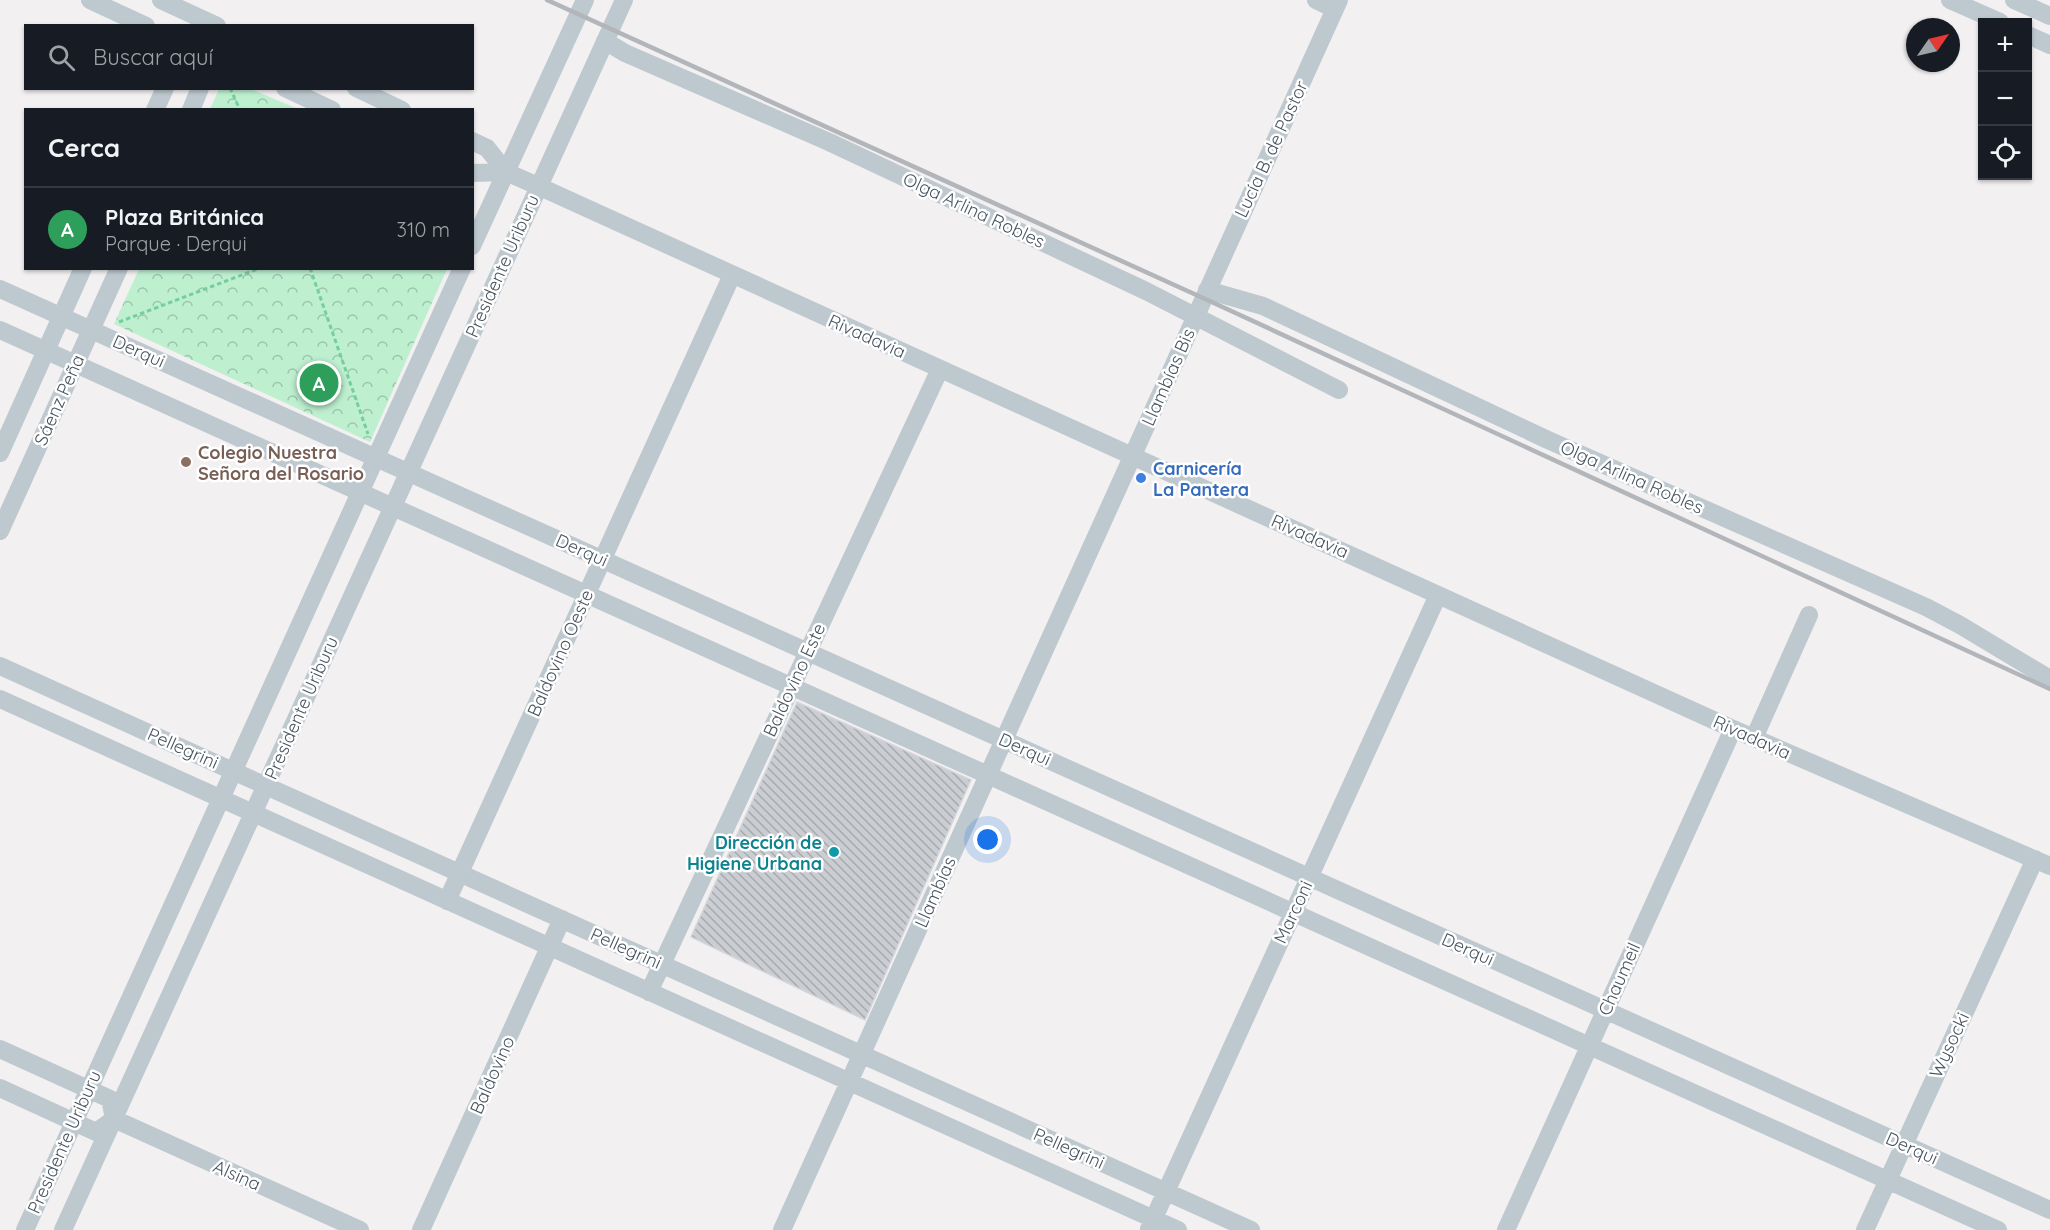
<!DOCTYPE html>
<html lang="es">
<head>
<meta charset="utf-8">
<style>
	:root { --surface:#171b24; --page:#242831; --text:#f1f3f6; --muted:#9ea1a6; --line:#363941; --accent:#7c3aed }
	body { margin:0; font-family:Quicksand,sans-serif; background:var(--page); color:var(--text) }
	.controls { position:absolute; right:18px; top:18px; display:grid; overflow:hidden; border-radius:0px; box-shadow:0 2px 4px #0004 }
	.controls button { width:54px; height:54px; display:grid; place-items:center; padding:0; border:0; border-bottom:2px solid var(--line); background:var(--surface); color:var(--text); font:30px sans-serif }
	.compass { position:absolute; left:1906px; top:18px; width:54px; height:54px; border-radius:50%; background:var(--surface); box-shadow:0 2px 4px #0004; rotate:56deg }
	.you { position:absolute; left:988px; top:840px; width:21px; height:21px; margin:-15px; border:4px solid #fff; border-radius:50%; background:#1a73e8; box-shadow:0 0 0 9px #1a73e833 }
	.badge { display:grid; place-items:center; width:39px; height:39px; border-radius:50%; background:var(--accent); color:#fff; font-size:20px; font-weight:700 }
	.pin { position:absolute; translate:-50% -50%; border:3px solid #fff; box-shadow:0 2px 6px #0006 }
	.list { margin:0; padding:0; list-style:none }
	h2 { display:flex; justify-content:space-between; align-items:center; height:78px; margin:0; padding:0 24px; font-size:26px }
	h2 small { font-size:20px; font-weight:400; color:var(--muted) }
	.list li { display:grid; grid-template-columns:39px 1fr auto; gap:18px; align-items:center; box-sizing:border-box; height:84px; padding:0 24px; border-top:2px solid var(--line) }
	.list b { display:block; font-size:22px; white-space:nowrap }
	.list p { margin:0; font-size:20px; white-space:nowrap; color:var(--muted) }
	.list em { font-size:20px; font-style:normal; color:var(--muted) }
	.icon { flex:none; width:33px; height:33px; fill:none; stroke:currentColor; stroke-width:2; stroke-linecap:round; stroke-linejoin:round }
	.map { position:relative; flex:none; width:2050px; height:1230px; overflow:hidden }
	.search { position:absolute; background:var(--surface); box-shadow:0 2px 4px #0004; left:24px; top:24px; width:450px; height:66px; display:flex; align-items:center; gap:15px; box-sizing:border-box; padding:0 21px; border-radius:0px; color:var(--muted); font-size:22px }
	.panel { position:absolute; background:var(--surface); box-shadow:0 2px 4px #0004; left:24px; top:108px; width:450px; height:162px; border-radius:0px }
	.map>svg:first-child { display:block }
	.park { fill:url(#park-crowns) }
	.building { fill:url(#building-back-hatch); stroke:#d4d6db; stroke-width:1.5 }
	.lines { fill:none; stroke-linecap:round; stroke-linejoin:round }
	.path { stroke:#76cea0; stroke-width:3; stroke-dasharray:4.5 3; stroke-linecap:butt }
	.minor { stroke:#bec8cf; stroke-width:18 }
	.rail { stroke:#b2b5ba; stroke-width:4.5 }
	.education-dot { fill:#8d6e63; stroke:#fff; stroke-width:2 }
	.shop-dot { fill:#3f7fe0; stroke:#fff; stroke-width:2 }
	.culture-dot { fill:#0f9aa8; stroke:#fff; stroke-width:2 }
	.labels { text-anchor:middle; dominant-baseline:central; stroke-width:5; stroke-linejoin:round; paint-order:stroke }
	.street-label { font-size:18px; fill:#48545e; stroke:#fff }
	.education-label { font-size:18px; font-weight:bold; fill:#785e54; stroke:#fff; text-anchor:start }
	.shop-label { font-size:18px; font-weight:bold; fill:#366cbe; stroke:#fff; text-anchor:start }
	.culture-label { font-size:18px; font-weight:bold; fill:#0d838f; stroke:#fff; text-anchor:end }
</style>
</head>
<body>
<div class="map">
<svg width="2050" height="1230" viewBox="0 0 2050 1230">
	<defs>
		<pattern id="park-crowns" width="20" height="18" patternUnits="userSpaceOnUse" patternTransform="scale(1.5)"><rect width="20" height="18" fill="#bef0d0"/><path d="M2 6a3 3 0 1 1 6 0M12 15a3 3 0 1 1 6 0" fill="none" stroke="#9cc5ac"/></pattern>
		<pattern id="building-back-hatch" width="6" height="6" patternUnits="userSpaceOnUse" patternTransform="scale(1.5)"><rect width="6" height="6" fill="#cacdd2"/><path d="M-1 5l2 2M0 0l6 6M5-1l2 2" fill="none" stroke="#a6a9ae"/></pattern>
	</defs>
	<rect width="100%" height="100%" fill="#f2f0f0"/>
	<path class="park" d="M219,89H251L298,109H210Z
		M139,269V268L447,269L370,442L114,324Z"/>
	<path class="building" d="M797,702L971,780L865,1020L691,937Z"/>
	<g class="lines">
		<path class="path" d="M230,88L240,110
			M310,268L368,434
			M119,322L260,268"/>
		<path class="minor" d="M90,0L146,26
			M161,0L217,26
			M1316,0L1335,9
			M1950,0L2000,22
			M2014,0L2050,16
			M2028,35L2050,45
			M605,41L625,53L829,142L1146,291L1339,390
			M285,88L332,110
			M356,88L402,110
			M155,110L165,88
			M191,110L200,88
			M472,141L487,148L506,172
			M472,173L506,172L538,186L1733,729L2050,866
			M472,246L585,0
			M0,289L2050,1210
			M1207,290L1263,306L1548,440L1926,607L1960,625L2050,679
			M0,330L1998,1230
			M0,453L83,268
			M0,531L119,268
			M0,666L1251,1230
			M0,699L1178,1230
			M1754,738L1809,615
			M447,901L732,275
			M649,992L940,369
			M0,1049L110,1099L114,1119
			M0,1088L96,1132L114,1119
			M114,1119L360,1230
			M1149,1229L1438,595
			M25,1230L462,268
			M63,1230L624,0
			M421,1230L562,919
			M782,1230L1339,0
			M1506,1230L1733,729
			M1865,1230L2035,859"/>
		<path class="rail" d="M547,0L1203,298L2050,689"/>
	</g>
	<circle class="education-dot" cx="186" cy="462" r="6"/>
	<circle class="shop-dot" cx="1141" cy="478" r="6"/>
	<circle class="culture-dot" cx="834" cy="852" r="6"/>
	<g class="labels">
		<g class="street-label">
			<text transform="translate(1271 149) rotate(-65)">Lucía B. de Pastor</text>
			<text transform="translate(974 210) rotate(25)">Olga Arlina Robles</text>
			<text transform="translate(502 266) rotate(-66)">Presidente Uriburu</text>
			<text transform="translate(867 336) rotate(24)">Rivadavia</text>
			<text transform="translate(139 351) rotate(24)">Derqui</text>
			<text transform="translate(1168 377) rotate(-66)">Llambías Bis</text>
			<text transform="translate(59 400) rotate(-66)">Sáenz Peña</text>
			<text transform="translate(1632 477) rotate(24)">Olga Arlina Robles</text>
			<text transform="translate(1310 536) rotate(24)">Rivadavia</text>
			<text transform="translate(582 550) rotate(24)">Derqui</text>
			<text transform="translate(560 653) rotate(-66)">Baldovino Oeste</text>
			<text transform="translate(794 680) rotate(-65)">Baldovino Este</text>
			<text transform="translate(301 708) rotate(-66)">Presidente Uriburu</text>
			<text transform="translate(1752 737) rotate(24)">Rivadavia</text>
			<text transform="translate(183 748) rotate(24)">Pellegrini</text>
			<text transform="translate(1025 749) rotate(24)">Derqui</text>
			<text transform="translate(935 892) rotate(-66)">Llambías</text>
			<text transform="translate(1293 912) rotate(-65)">Marconi</text>
			<text transform="translate(626 948) rotate(24)">Pellegrini</text>
			<text transform="translate(1468 949) rotate(24)">Derqui</text>
			<text transform="translate(1619 979) rotate(-66)">Chaumeil</text>
			<text transform="translate(1949 1045) rotate(-65)">Wysocki</text>
			<text transform="translate(492 1075) rotate(-66)">Baldovino</text>
			<text transform="translate(64 1142) rotate(-66)">Presidente Uriburu</text>
			<text transform="translate(1069 1148) rotate(24)">Pellegrini</text>
			<text transform="translate(1912 1148) rotate(24)">Derqui</text>
			<text transform="translate(237 1175) rotate(24)">Alsina</text>
		</g>
		<g class="education-label">
			<text x="198" y="452">Colegio Nuestra<tspan x="198" dy="21">Señora del Rosario</tspan></text>
		</g>
		<g class="shop-label">
			<text x="1153" y="468">Carnicería<tspan x="1153" dy="21">La Pantera</tspan></text>
		</g>
		<g class="culture-label">
			<text x="822" y="842">Dirección de<tspan x="822" dy="21">Higiene Urbana</tspan></text>
		</g>
	</g>
</svg>
<div class="controls">
<button>+</button>
<button>−</button>
<button><svg class="icon" aria-label="locate" viewBox="0 0 24 24"><circle cx="12" cy="12" r="6"/><path d="M12 2v4M12 18v4M2 12h4M18 12h4"/></svg></button>
</div>
<svg class="compass" viewBox="-18 -18 36 36"><path d="M0-13l5 13h-10z" fill="#e53935"/><path d="M0 13l5-13h-10z" fill="#9ea1a6"/></svg>
<div class="you"></div>
<div class="pin badge" style="left:319px;top:383px;background:#2e9e5b">A</div>
<div class="search"><svg class="icon" aria-label="search" viewBox="0 0 24 24"><circle cx="10" cy="10" r="6"/><path d="M15 15l6 6"/></svg>Buscar aquí</div>
<section class="panel">
<h2>Cerca<small></small></h2>
<ul class="list">
<li><span class="badge" style="background:#2e9e5b">A</span><div><b>Plaza Británica</b><p>Parque · Derqui</p></div><em>310 m</em></li>
</ul>
</section>
</div>
</body>
</html>
